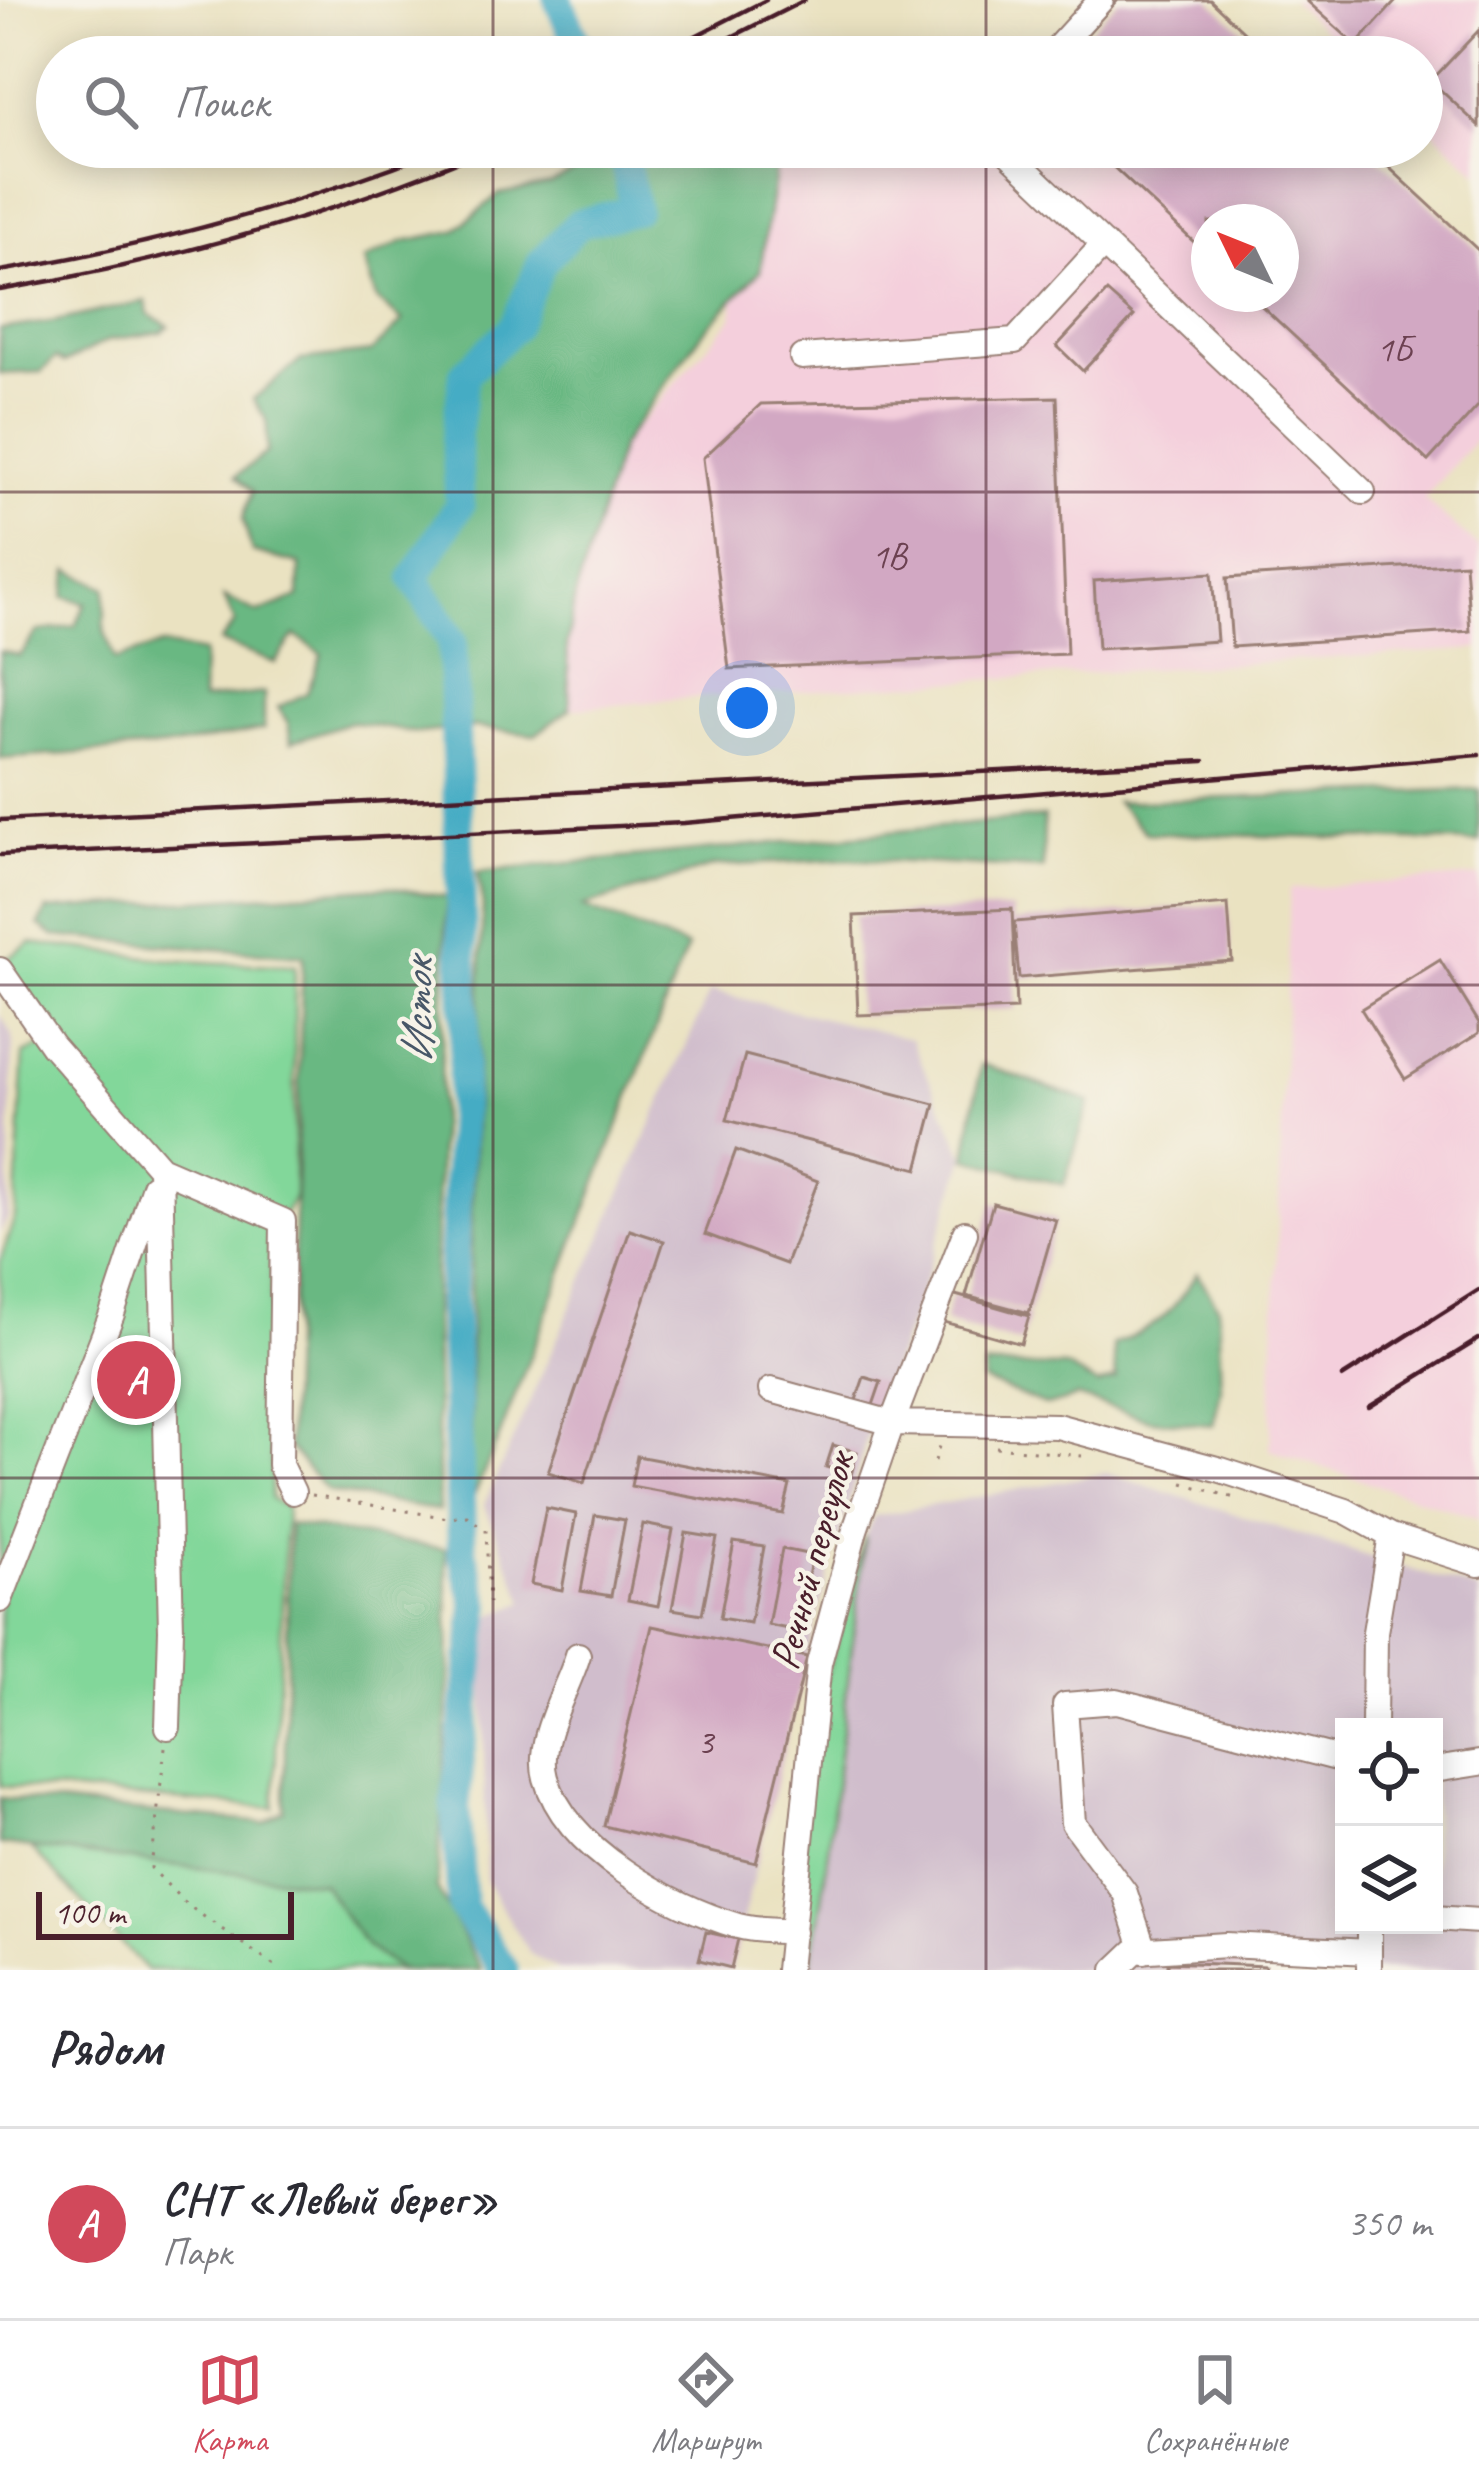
<!DOCTYPE html>
<html lang="ru">
<head>
<meta charset="utf-8">
<style>
	:root { --surface:#fff; --page:#f2f2f3; --text:#2b2b33; --muted:#7c7c81; --line:#e1e1e2; --accent:#d1495b }
	body { margin:0; font-family:Caveat,sans-serif; background:var(--page); color:var(--text) }
	.controls { position:absolute; right:36px; bottom:36px; display:grid; overflow:hidden; border-radius:0px; box-shadow:0 6px 30px #0003 }
	.controls button { width:108px; height:108px; display:grid; place-items:center; padding:0; border:0; border-bottom:3px solid var(--line); background:var(--surface); color:var(--text); font:60px sans-serif }
	.compass { position:absolute; left:1191px; top:204px; width:108px; height:108px; border-radius:50%; background:var(--surface); box-shadow:0 6px 30px #0003; rotate:313deg }
	.scale { position:absolute; left:36px; bottom:30px; width:258px; box-sizing:border-box; padding-left:12px; border:6px solid #4a1f2b; border-top:0; font-size:33px; line-height:42px; white-space:nowrap; color:#4a1f2b; -webkit-text-stroke:9px #f7f3e8; paint-order:stroke }
	.you { position:absolute; left:747px; top:708px; width:42px; height:42px; margin:-30px; border:9px solid #fff; border-radius:50%; background:#1a73e8; box-shadow:0 0 0 18px #1a73e833 }
	.badge { display:grid; place-items:center; width:78px; height:78px; border-radius:50%; background:var(--accent); color:#fff; font-size:39px; font-weight:700 }
	.pin { position:absolute; translate:-50% -50%; border:6px solid #fff; box-shadow:0 3px 12px #0006 }
	.list { margin:0; padding:0; list-style:none }
	h2 { display:flex; justify-content:space-between; align-items:center; height:156px; margin:0; padding:0 48px; font-size:51px }
	h2 small { font-size:39px; font-weight:400; color:var(--muted) }
	.list li { display:grid; grid-template-columns:78px 1fr auto; gap:36px; align-items:center; box-sizing:border-box; height:192px; padding:0 48px; border-top:3px solid var(--line) }
	.list b { display:block; font-size:45px; white-space:nowrap }
	.list p { margin:0; font-size:39px; white-space:nowrap; color:var(--muted) }
	.list em { font-size:39px; font-style:normal; color:var(--muted) }
	.icon { flex:none; width:66px; height:66px; fill:none; stroke:currentColor; stroke-width:2; stroke-linecap:round; stroke-linejoin:round }
	.map { position:relative; flex:none; width:1479px; height:1970px; overflow:hidden }
	.search { position:absolute; background:var(--surface); box-shadow:0 6px 30px #0003; left:36px; right:36px; top:36px; height:132px; display:flex; align-items:center; gap:30px; box-sizing:border-box; padding:0 42px; border-radius:66px; color:var(--muted); font-size:45px }
	.sheet { height:348px; background:var(--surface) }
	nav { display:flex; justify-content:space-around; align-items:center; box-sizing:border-box; height:168px; border-top:3px solid var(--line); background:var(--surface); font-size:33px; color:var(--muted) }
	nav a { display:grid; justify-items:center; gap:6px }
	nav .on { color:var(--accent) }
	.map>svg:first-child { display:block }
	.built { fill:#f4cfdc; fill-rule:evenodd }
	.industrial { fill:#d0bdcc; fill-rule:evenodd }
	.green { fill:#82d79a; stroke:#667b62; stroke-width:3 }
	.forest { fill:#69b882; stroke:#5a6c56; stroke-width:3 }
	.lines { fill:none; stroke-linecap:round; stroke-linejoin:round }
	.stream { stroke:#44acc4; stroke-width:4.5 }
	.river { stroke:#44acc4; stroke-width:30 }
	.building { fill:#d2a8c3 }
	.minor-casing { stroke:#9a8076; stroke-width:28 }
	.path { stroke:#9a8076; stroke-width:3; stroke-dasharray:3 9; stroke-linecap:butt }
	.minor { stroke:#fff; stroke-width:24 }
	.rail { stroke:#4a1f2b; stroke-width:4.5 }
	.grid { fill:none; stroke:#4a1f2b; stroke-width:3; stroke-opacity:0.55 }
	.labels { text-anchor:middle; dominant-baseline:central; stroke-width:9; stroke-linejoin:round; paint-order:stroke }
	.number-label { font-size:36px; fill:#6c4151 }
	.street-label { font-size:42px; fill:#4a1f2b; stroke:#f7f3e8 }
	.water-label { font-size:45px; font-style:italic; fill:#485768; stroke:#f7f3e8 }
</style>
</head>
<body>
<div class="map">
<svg width="1479" height="1970" viewBox="0 0 1479 1970">
	<rect width="100%" height="100%" fill="#f7f3e8"/>
	<filter id="ink" filterUnits="userSpaceOnUse"><feTurbulence type="fractalNoise" baseFrequency=".00833" numOctaves="2"/><feDisplacementMap in="SourceGraphic" scale="24" xChannelSelector="R" yChannelSelector="G"/><feConvolveMatrix kernelMatrix="1 2 1 2 8 2 1 2 1" color-interpolation-filters="sRGB"/></filter>
	<filter id="wash" filterUnits="userSpaceOnUse"><feTurbulence type="fractalNoise" baseFrequency=".004" numOctaves="4" result="noise"/><feDisplacementMap in="SourceGraphic" scale="48" xChannelSelector="R" yChannelSelector="G"/><feGaussianBlur stdDeviation="2.7" result="paint"/><feColorMatrix in="noise" values="0 0 0 0 0 0 0 0 0 0 0 0 0 0 0 0 0 1.4 0 .05"/><feComposite in="paint" operator="in"/></filter>
	<g filter="url(#wash)">
		<rect width="100%" height="100%" fill="#eae2c1"/>
		<path class="built" d="M1291,0H1479V173L1422,121V57H1353Z
			M796,147H940L944,150L948,147H1367L1479,251V436L1424,499L1479,547V649L703,697L570,709L567,645L577,592L621,445L732,318L753,158ZM1209,222H1281V294H1209Z
			M1479,876V1519L1270,1450L1290,889Z"/>
		<path class="industrial" d="M710,991L911,1039L965,1157L914,1312L872,1418L806,1656L731,1970H558L529,1953L486,1882L482,1619L525,1602L484,1505Z
			M0,1014L13,1036L8,1217L0,1234Z
			M1106,1473L1479,1591V1970H809L822,1900L865,1536L874,1516ZM1344,1727H1434V1925H1344Z"/>
		<path class="green" d="M31,943L179,961L295,966L294,1199L271,1235V1499L286,1507L274,1808L0,1786V1261L15,1217L24,1054L56,1040L4,961Z
			M865,1536L822,1900L809,1970H788L810,1733Z
			M31,1848L322,1883L366,1946L400,1970H147Z"/>
		<path class="forest" d="M648,147H779L760,271L703,332L621,445L575,596L567,645L570,709L535,735L475,727L418,733L350,722L291,742L288,723L278,707L307,693L322,654L295,635L275,663L220,642L235,623L224,597L258,613L299,597L300,564L252,552L243,519L252,491L236,476L267,452V421L253,399L301,360L371,352L403,321L376,299L364,260L404,241L455,231L499,194L550,184L604,158Z
			M146,301L148,314L169,326L161,332L109,340L64,363L56,358L41,372L0,374V329L56,321Z
			M69,570L106,588L104,630L115,660L162,645L203,653L202,700L264,693V729L175,746L0,759V651L20,656L37,632L75,626L86,603L64,597Z
			M1479,789V842L1146,833L1116,802Z
			M1044,817L1043,869L848,859L714,866L582,907L687,947L498,1440L472,1500L470,1285L483,905L477,872Z
			M387,887L447,897L434,1296L439,1511L327,1491L288,1447L303,956L54,936L39,925L47,910Z
			M981,1064L1090,1102L1064,1185L966,1158Z
			M1197,1273L1218,1306L1221,1390L1213,1425L1151,1420L1077,1397L1047,1406L983,1381L985,1366L1066,1367L1098,1385L1116,1379L1113,1345C1159,1326 1170,1316 1197,1273Z
			M289,1524L446,1549L450,1667L437,1888L481,1970H400L366,1946L322,1883L0,1844V1798L264,1823L284,1810Z"/>
		<g class="lines">
			<path class="stream" d="M559,2L566,0"/>
			<path class="river" d="M558,0L583,57
				M504,1970L462,1906L455,1807L477,1605L462,1551L452,1295L465,1020L452,641L414,578L460,504L456,438L464,374L513,328L542,262L579,223L635,210L622,147"/>
		</g>
		<g id="blocks">
			<path class="building" d="M1118,0H1210L1271,57H1066Z
				M1306,0H1397L1356,45Z
				M1479,30V126L1431,81Z
				M1092,147H1367L1479,251V405L1428,461L1249,294H1281V222H1209V256Z
				M1107,292L1134,316L1083,371L1057,346Z
				M1057,397L1067,654L729,669L703,458L761,404Z
				M1465,563L1470,631L1232,647L1227,578Z
				M1212,573L1217,641L1098,649L1094,581Z
				M1228,904L1232,961L1019,978L1014,922Z
				M1012,909L1016,1009L858,1015L854,916Z
				M1440,960L1479,1023V1033L1405,1079L1361,1009Z
				M745,1055L935,1104L918,1169L727,1120Z
				M736,1150L818,1181L786,1264L705,1234Z
				M993,1203L1056,1220L1029,1313L966,1296Z
				M630,1230L664,1241L584,1483L548,1472Z
				M952,1294L1029,1316L1021,1344L944,1322Z
				M864,1377L881,1382L871,1411L854,1406Z
				M833,1445L857,1452L851,1475L826,1467Z
				M637,1456L790,1485L783,1514L631,1486Z
				M546,1508L576,1514L562,1590L531,1584Z
				M595,1515L625,1520L611,1596L581,1591Z
				M643,1524L673,1530L658,1606L628,1600Z
				M686,1533L717,1538L702,1614L672,1609Z
				M734,1542L764,1547L750,1623L720,1618Z
				M782,1549L812,1555L798,1631L768,1625Z
				M652,1626L807,1657L756,1863L604,1826Z
				M706,1932L738,1939L731,1968L699,1960Z
				M1168,1962L1265,1966V1970H1168Z"/>
		</g>
	</g>
	<g filter="url(#ink)">
		<use href="#blocks" fill-opacity="0" stroke="#9a8076" stroke-width="3"/>
		<g class="lines">
			<g class="minor-casing">
				<path id="minor" d="M1049,57L1101,0
					M1002,147L1363,492
					M802,357L1015,341L1104,244
					M0,970L52,1045L160,1168L283,1221L280,1465L293,1492
					M160,1168L171,1630L168,1727
					M771,1390L892,1423L965,1233
					M0,1600L112,1314L154,1186
					M578,1655C568,1690 535,1740 546,1778C566,1850 671,1906 738,1926C755,1931 775,1930 793,1932
					M1374,1727L1375,1632L1391,1536
					M1434,1770L1479,1763
					M1434,1918L1479,1921
					M1144,1951L1125,1893L1073,1823L1065,1705L1117,1701L1344,1760
					M788,1970L819,1663L855,1530L892,1423L1057,1426L1221,1470L1346,1511L1391,1536L1479,1564
					M1115,1970L1135,1951L1226,1945L1369,1952
					M1369,1970V1925"/>
			</g>
			<path class="path" d="M996,1447L1082,1456
				M935,1461L939,1446
				M1183,1483L1238,1499
				M312,1495L448,1518L468,1516L486,1531L489,1603
				M165,1747L151,1868L186,1904L280,1970"/>
			<use href="#minor" class="minor"/>
			<path class="rail" d="M654,57L766,0
				M692,57L805,0
				M0,271C152,246 302,204 446,147
				M0,290C170,262 335,214 493,147
				M0,820L1204,761
				M0,855L684,823L1479,755
				M1342,1377L1479,1290
				M1369,1407L1479,1339"/>
		</g>
	</g>
	<path class="grid" d="M493,0V57M986,0V57M493,147V1970M986,147V1970M0,492H1479M0,985H1479M0,1478H1479"/>
	<g class="labels">
		<g class="number-label">
			<text x="1394" y="349">1Б</text>
			<text x="889" y="556">1В</text>
			<text x="705" y="1742">3</text>
		</g>
		<g class="street-label">
			<text transform="translate(812 1561) rotate(-75)">Речной переулок</text>
		</g>
		<g class="water-label">
			<text transform="translate(417 1011) rotate(-90)">Исток</text>
		</g>
	</g>
</svg>
<div class="controls">
<button><svg class="icon" aria-label="locate" viewBox="0 0 24 24"><circle cx="12" cy="12" r="6"/><path d="M12 2v4M12 18v4M2 12h4M18 12h4"/></svg></button>
<button><svg class="icon" aria-label="layers" viewBox="0 0 24 24"><path d="M12 4l9 5-9 5-9-5zM3 14l9 5 9-5"/></svg></button>
</div>
<svg class="compass" viewBox="-18 -18 36 36"><path d="M0-13l5 13h-10z" fill="#e53935"/><path d="M0 13l5-13h-10z" fill="#7c7c81"/></svg>
<div class="scale">100 m</div>
<div class="you"></div>
<div class="pin badge" style="left:136px;top:1380px">A</div>
<div class="search"><svg class="icon" aria-label="search" viewBox="0 0 24 24"><circle cx="10" cy="10" r="6"/><path d="M15 15l6 6"/></svg>Поиск</div>
</div>
<section class="sheet">
<h2>Рядом<small></small></h2>
<ul class="list">
<li><span class="badge">A</span><div><b>СНТ «Левый берег»</b><p>Парк</p></div><em>350 m</em></li>
</ul>
</section>
<nav>
<a class="on"><svg class="icon" aria-label="map" viewBox="0 0 24 24"><path d="M3 6l6-2 6 2 6-2v14l-6 2-6-2-6 2zM9 4v14M15 6v14"/></svg>Карта</a>
<a><svg class="icon" aria-label="directions" viewBox="0 0 24 24"><path d="M12 3l9 9-9 9-9-9zM9 14v-3h6M13 9l2 2-2 2"/></svg>Маршрут</a>
<a><svg class="icon" aria-label="saved" viewBox="0 0 24 24"><path d="M7 4h10v16l-5-4-5 4z"/></svg>Сохранённые</a>
</nav>
</body>
</html>
